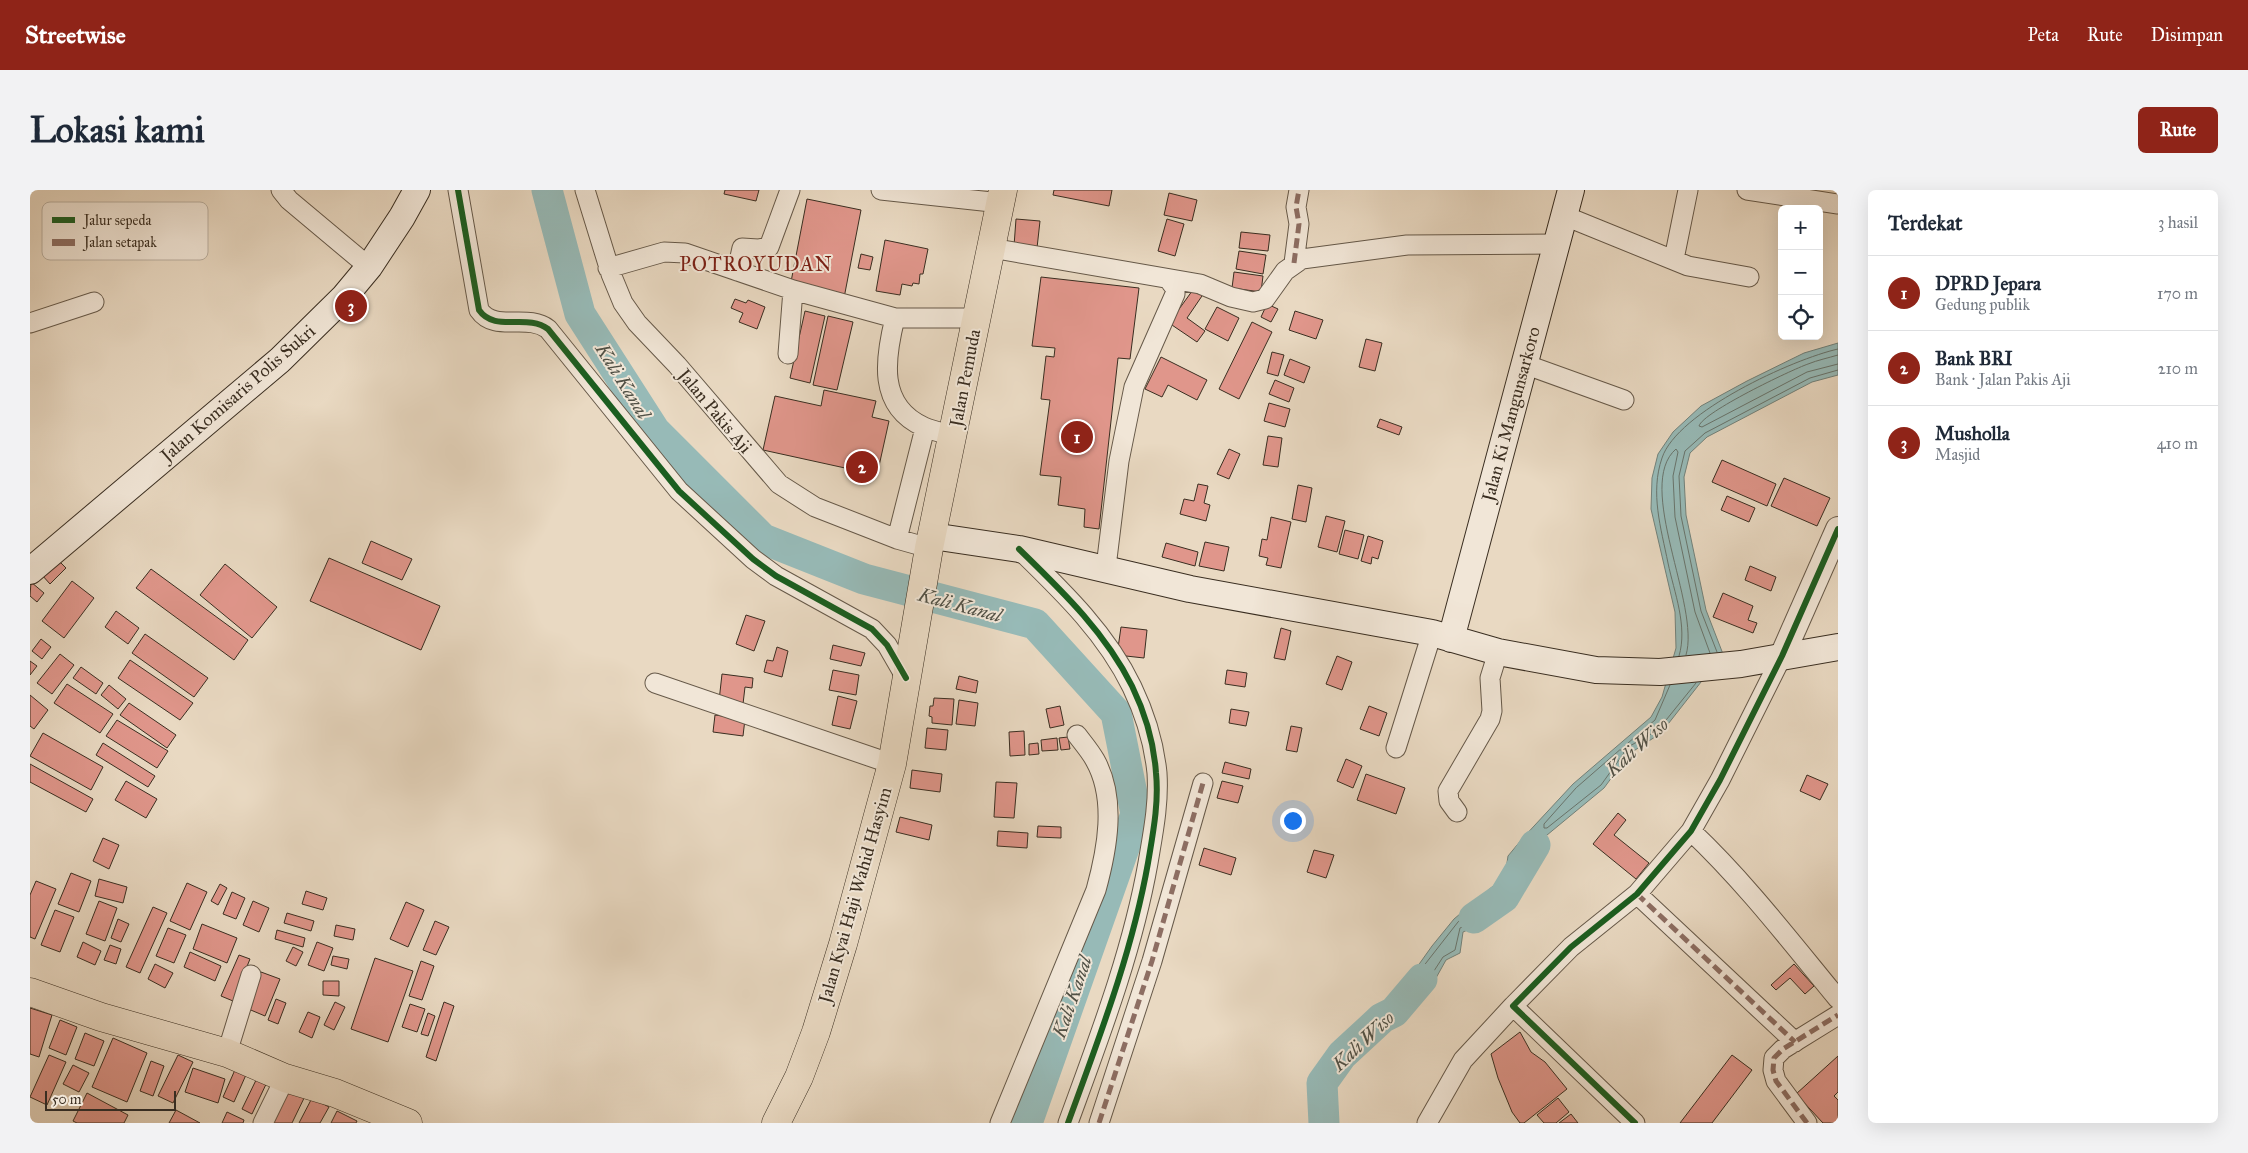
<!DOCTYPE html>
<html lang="id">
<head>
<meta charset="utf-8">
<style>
	:root { --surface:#fff; --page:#f2f2f3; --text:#1f2937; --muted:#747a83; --line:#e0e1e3; --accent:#8f2418 }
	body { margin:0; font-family:"IM FELL Great Primer",serif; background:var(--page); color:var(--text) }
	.controls { position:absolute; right:15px; top:15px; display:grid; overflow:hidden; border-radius:8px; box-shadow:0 5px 20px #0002 }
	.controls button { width:45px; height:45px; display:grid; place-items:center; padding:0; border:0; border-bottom:1px solid var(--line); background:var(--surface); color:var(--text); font:25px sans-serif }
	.scale { position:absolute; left:15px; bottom:12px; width:131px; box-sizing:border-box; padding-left:5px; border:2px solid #3a2e21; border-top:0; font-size:14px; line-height:18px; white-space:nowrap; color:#3a2e21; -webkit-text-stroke:4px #f1e6d7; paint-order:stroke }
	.you { position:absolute; left:1262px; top:630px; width:18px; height:18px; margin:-12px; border:4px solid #fff; border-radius:50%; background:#1a73e8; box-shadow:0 0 0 8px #1a73e833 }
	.badge { display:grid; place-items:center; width:32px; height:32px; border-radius:50%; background:var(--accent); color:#fff; font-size:16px; font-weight:700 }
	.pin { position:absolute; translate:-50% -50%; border:2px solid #fff; box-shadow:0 1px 5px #0006 }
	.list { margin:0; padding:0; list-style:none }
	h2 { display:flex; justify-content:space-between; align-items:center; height:65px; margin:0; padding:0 20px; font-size:21px }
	h2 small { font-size:16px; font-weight:400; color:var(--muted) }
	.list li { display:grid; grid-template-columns:32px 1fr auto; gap:15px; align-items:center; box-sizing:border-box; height:75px; padding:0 20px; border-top:1px solid var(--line) }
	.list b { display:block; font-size:19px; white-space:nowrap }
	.list p { margin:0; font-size:16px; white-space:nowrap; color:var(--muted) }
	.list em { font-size:16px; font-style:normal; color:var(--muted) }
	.icon { flex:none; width:28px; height:28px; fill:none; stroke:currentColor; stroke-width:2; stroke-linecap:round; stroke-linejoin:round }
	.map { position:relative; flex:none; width:1808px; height:933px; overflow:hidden; border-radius:8px }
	header { display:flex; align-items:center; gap:30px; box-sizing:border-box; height:70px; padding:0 25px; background:var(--accent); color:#fff }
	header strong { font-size:24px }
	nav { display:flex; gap:28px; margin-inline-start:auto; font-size:18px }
	.intro { display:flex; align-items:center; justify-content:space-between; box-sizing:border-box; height:120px; padding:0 30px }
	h1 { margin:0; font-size:35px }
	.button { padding:12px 22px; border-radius:8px; background:var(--accent); color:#fff; font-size:18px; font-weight:700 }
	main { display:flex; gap:30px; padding:0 30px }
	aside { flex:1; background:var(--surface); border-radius:8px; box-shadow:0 5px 20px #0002 }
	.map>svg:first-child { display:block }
	.water { fill:#97bab7; stroke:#72827b }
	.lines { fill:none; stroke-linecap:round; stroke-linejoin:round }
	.shore { stroke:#68746c; stroke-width:1 }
	.river { stroke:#97bab7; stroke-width:31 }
	.building { fill:#e0968b; stroke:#3a2e21 }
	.minor-casing { stroke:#665949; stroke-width:21 }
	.tertiary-casing { stroke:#665949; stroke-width:26 }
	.secondary-casing { stroke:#3a2e21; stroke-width:28 }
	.trunk-casing { stroke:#3a2e21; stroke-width:29 }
	.minor { stroke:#f1e6d7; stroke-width:19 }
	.tertiary { stroke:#f1e6d7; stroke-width:24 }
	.secondary { stroke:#f1e6d7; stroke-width:26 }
	.trunk { stroke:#e9d9c2; stroke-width:28 }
	.quiet { stroke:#8d6e63; stroke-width:5; stroke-dasharray:10 5; stroke-linecap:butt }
	.cycleway-casing { stroke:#f1e6d7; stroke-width:9 }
	.cycleway { stroke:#1b5e20; stroke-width:6 }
	.labels { text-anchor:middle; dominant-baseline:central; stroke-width:4; stroke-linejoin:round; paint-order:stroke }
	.street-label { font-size:18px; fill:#3a2e21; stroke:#f1e6d7 }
	.water-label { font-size:19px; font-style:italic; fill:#515146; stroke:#f1e6d7 }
	.quarter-label { font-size:20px; letter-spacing:1px; fill:#7a1f14; stroke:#f1e6d7 }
	.key { fill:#f1e6d7; stroke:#baafa0; stroke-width:1 }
	.key-label { font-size:14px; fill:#3a2e21 }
</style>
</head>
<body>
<header>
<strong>Streetwise</strong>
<nav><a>Peta</a><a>Rute</a><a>Disimpan</a></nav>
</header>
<div class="intro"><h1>Lokasi kami</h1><a class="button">Rute</a></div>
<main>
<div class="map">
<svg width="1808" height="933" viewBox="0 0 1808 933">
	<rect width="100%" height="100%" fill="#e9d9c2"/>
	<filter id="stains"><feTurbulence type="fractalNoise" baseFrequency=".004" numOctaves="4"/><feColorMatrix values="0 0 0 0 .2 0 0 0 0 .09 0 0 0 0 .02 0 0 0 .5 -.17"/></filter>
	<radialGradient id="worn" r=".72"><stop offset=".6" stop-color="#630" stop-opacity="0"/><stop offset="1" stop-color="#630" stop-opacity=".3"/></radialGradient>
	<path class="water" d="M1808,153V185L1782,192L1677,247L1660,263L1654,287L1656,325L1676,420L1693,464L1631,543L1599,564L1574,598L1511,650L1476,700L1478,714L1458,731L1433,742L1430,763L1416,770L1406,788L1392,796L1373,822H1364L1365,808L1402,756L1424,729L1475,686L1478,666L1492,649L1543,594L1621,527L1632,507L1646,458L1645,422L1621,319L1622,288L1628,264L1643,242L1671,216L1717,191L1774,163Z"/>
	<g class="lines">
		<path class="shore" d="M1808,165C1798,168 1788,170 1778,174C1761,180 1673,222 1669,236L1672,237L1777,182L1808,174
			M1687,462L1671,421L1651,326L1649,286L1655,261L1675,243L1780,188L1808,180
			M1656,465C1671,416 1604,295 1646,259L1648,262L1643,286L1645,327L1665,422L1680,463
			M1649,466C1658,436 1644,402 1638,373C1631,338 1620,303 1632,268C1647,222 1763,169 1808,159
			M1640,495L1625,530L1598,553V557L1628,540L1666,493
			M1590,560H1593L1594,563L1571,595L1517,638H1514V634L1546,598Z
			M1501,647H1504L1505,650L1487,678L1483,680V668Z
			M1467,700L1471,701L1472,713L1455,727L1430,738L1425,760L1413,767L1402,784L1381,800H1378V796L1428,732Z"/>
		<path class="river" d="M517,0L550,124L625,241L733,349L834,389L1005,434L1086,523L1106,624L997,933
			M1444,728L1474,707L1505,655
			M1294,933L1292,893L1312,865L1352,828L1364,822L1392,789"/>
	</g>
	<path class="building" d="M695,0H729L726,11L694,4Z
		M1024,0H1082L1079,16L1023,5Z
		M1139,3L1167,10L1162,31L1134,25Z
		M777,9L831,20L814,108L760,97Z
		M986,29L1010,31L1007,58L984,56Z
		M1137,29L1154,34L1145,66L1128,61Z
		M1211,42L1240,45L1238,61L1209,58Z
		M855,50L898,59L893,84H890L889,94L883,93L882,96L872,94L870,105L846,101Z
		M1209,61L1236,65L1233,84L1206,79Z
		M831,64L843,67L840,80L828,78Z
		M1204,82L1233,86L1231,102L1202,98Z
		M1011,87L1109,98L1100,169L1088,168L1069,339L1054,337L1055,319L1028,315L1031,287L1010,285L1020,210L1011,209L1016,166L1024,167L1025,158L1002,156Z
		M1165,97L1174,103L1157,128L1175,141L1167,152L1139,133Z
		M705,109L716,113L718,110L735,117L727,139L709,132L713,123L701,118Z
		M1237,114L1248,119L1241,132L1231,127Z
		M1187,117L1209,128L1198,151L1175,139Z
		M775,121L795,126L780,193L760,188Z
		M1265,121L1293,130L1286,149L1259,140Z
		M798,126L823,132L807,200L783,195Z
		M1222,132L1242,142L1209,209L1189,199Z
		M1336,149L1352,153L1345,181L1329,177Z
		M1242,162L1254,165L1248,186L1237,183Z
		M1131,167L1177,190L1167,210L1138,195L1132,207L1115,199Z
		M1260,169L1280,177L1274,193L1254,185Z
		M1245,190L1264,198L1259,212L1239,204Z
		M794,200L846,211L842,227L859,231L847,285L733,260L745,206L791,216Z
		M1239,213L1260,219L1255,237L1234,231Z
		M1350,229L1372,237L1369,245L1347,237Z
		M1238,246L1252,248L1248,277L1233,275Z
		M1199,259L1210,264L1199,289L1187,284Z
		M1692,270L1746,294L1737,316L1682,292Z
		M1754,288L1800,308L1787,336L1741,316Z
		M1168,294L1178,296L1174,313L1180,315L1176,331L1150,324L1154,309L1164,311Z
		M1268,295L1282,298L1276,332L1262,329Z
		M1697,306L1725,318L1719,332L1691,320Z
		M1296,326L1315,331L1307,362L1288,357Z
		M1241,327L1261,332L1251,378L1236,375L1238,368L1229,366L1232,349L1237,350Z
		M1315,340L1334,345L1328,369L1309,364Z
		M1338,346L1353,351L1348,369L1342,367L1341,374L1331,371Z
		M341,351L382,369L372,390L332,373Z
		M1175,352L1199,357L1194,381L1169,376Z
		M1136,353L1168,362L1165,376L1132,367Z
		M299,368L410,416L391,460L280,411Z
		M28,370L36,378L20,394L12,385Z
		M195,374L247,417L222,448L170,405Z
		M1720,376L1746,387L1741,401L1715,390Z
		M121,379L218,450L204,470L106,398Z
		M42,391L64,408L34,448L12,431Z
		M1,392L14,403L7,412L0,406Z
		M1693,403L1723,416L1718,430L1727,433L1723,443L1683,427Z
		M86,421L109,438L98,454L75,437Z
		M716,425L735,431L724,461L706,454Z
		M1091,437L1117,440L1114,468L1087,465Z
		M1251,438L1261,441L1255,470L1244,468Z
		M115,444L178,488L164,507L102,463Z
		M11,449L21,457L12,469L2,461Z
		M803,455L835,463L831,476L800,469Z
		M747,457L758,461L752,487L734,482L737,470L743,471Z
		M30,464L44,475L22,504L7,493Z
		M1307,466L1322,472L1312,500L1296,494Z
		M100,470L163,513L150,530L88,488Z
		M0,471L7,476L0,485Z
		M51,477L73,493L66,504L43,488Z
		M803,480L829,485L826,505L799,500Z
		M1197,480L1217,483L1215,497L1195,494Z
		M692,484L723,488L722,498L715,497L713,514L689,511Z
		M929,486L948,491L946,503L926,499Z
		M37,494L83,524L70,543L24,513Z
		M79,495L96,509L88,519L71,505Z
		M0,505L18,520L4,539L0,536Z
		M808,506L827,511L820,539L802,535Z
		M904,508L924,509L922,535L902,533V527L899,526L900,516H903Z
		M929,510L948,513L945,536L926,534Z
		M99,513L146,545L137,558L90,525Z
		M1030,516L1034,535L1020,538L1016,519Z
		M1339,516L1357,523L1349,546L1330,539Z
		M1201,519L1219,522L1216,536L1199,533Z
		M685,525L715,529L713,546L683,542Z
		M87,530L138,561L127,578L76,546Z
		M1261,536L1272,538L1267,562L1256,560Z
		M897,538L918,540L916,560L895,558Z
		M994,541L995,565L980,566L979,542Z
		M13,543L73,577L61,600L0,566Z
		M1038,547L1040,559L1031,560L1029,548Z
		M1027,548L1028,560L1012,561L1011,550Z
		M73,553L125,586L118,597L66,565Z
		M1008,553L1009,564L999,565V554Z
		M1316,569L1332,576L1323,598L1307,591Z
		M1195,572L1221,579L1219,589L1192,583Z
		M0,574L63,609L56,622L0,592Z
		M882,580L912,584L910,602L880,598Z
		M1336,584L1375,598L1366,624L1327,610Z
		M1777,585L1798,594L1790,610L1770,601Z
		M96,591L127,609L116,628L85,610Z
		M1192,591L1213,596L1208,613L1187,608Z
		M966,592L987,593L984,628L964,627Z
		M1588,623L1596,630L1584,645L1619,673L1606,689L1563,654Z
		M870,627L902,635L899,650L866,642Z
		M1008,636L1031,637V648L1007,647Z
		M968,641L998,643L997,658L967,656Z
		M73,648L89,655L79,679L63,671Z
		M1174,658L1206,668L1201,685L1169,675Z
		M1284,660L1304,665L1296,688L1277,682Z
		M41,683L61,691L49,722L28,714Z
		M69,689L97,697L93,713L65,706Z
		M6,691L26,699L5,749L0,747V705Z
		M157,693L177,702L160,740L140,731Z
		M190,694L197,698L188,715L181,711Z
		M276,701L297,708L293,720L272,714Z
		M202,702L215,708L206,729L193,724Z
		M69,711L87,718L75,751L56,744Z
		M223,711L239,718L229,742L213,735Z
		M376,712L394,720L378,757L360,749Z
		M123,717L137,723L110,783L96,777Z
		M25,720L44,727L30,762L11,755Z
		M257,723L284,731L281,741L254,733Z
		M88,729L99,734L91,752L81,748Z
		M405,731L419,737L406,765L393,760Z
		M172,734L207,748L197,773L163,759Z
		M306,735L325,739L323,750L304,746Z
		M138,738L156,745L144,773L126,766Z
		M247,740L275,748L273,757L245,749Z
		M53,752L71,761L65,775L47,767Z
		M287,752L303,758L294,781L278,775Z
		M80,755L91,759L86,774L74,770Z
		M263,757L273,762L266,776L256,771Z
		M160,762L191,776L185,791L154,777Z
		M209,765L220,769L203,811L191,806Z
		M303,766L319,769L317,779L301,775Z
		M345,768L383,781L358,852L321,839Z
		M391,771L404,776L392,810L379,806Z
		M125,774L143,783L135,798L118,789Z
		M1764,774L1784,796L1775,804L1760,788L1746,800L1741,795Z
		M231,782L250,789L235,826L216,818Z
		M293,791H309V806L293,805Z
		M246,809L256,813L248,834L238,830Z
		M305,812L315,817L304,840L294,835Z
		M414,812L424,816L406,871L396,867Z
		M380,814L395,819L387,842L372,837Z
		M0,818L22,825L9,867L0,864Z
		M278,822L290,827L282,848L269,842Z
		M398,823L405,826L398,846L391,844Z
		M30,830L47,837L36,865L19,858Z
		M1490,842L1501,862L1515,872L1537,899L1494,933H1490L1482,922L1468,888L1461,864Z
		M55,843L74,851L64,876L45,869Z
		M83,848L117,863L97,912L62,897Z
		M19,865L36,872L17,915L0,907Z
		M148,865L163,872L143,913L128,906Z
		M1702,865L1722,880L1682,933H1650Z
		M1808,866V902L1804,906L1808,910V933H1793L1766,904Z
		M121,871L134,876L123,906L110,901Z
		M208,873L219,878L204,912L193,907Z
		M43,875L59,883L49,902L33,894Z
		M163,878L195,889L188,913L155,902Z
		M228,886L238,890L222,924L212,919Z
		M261,892L277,902L262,933H239Z
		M57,903L98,925L94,933H47L43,931Z
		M282,908L299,917L290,933H269Z
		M1528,908L1539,922L1526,933H1514L1507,925Z
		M146,920L170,933H139Z
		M307,921L327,931L326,933H301Z
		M197,922L214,930L213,933H192Z
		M1541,924L1548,933H1529Z"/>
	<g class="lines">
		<g class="minor-casing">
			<path id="minor" d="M251,0L259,10L339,77
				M428,0L449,120C465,143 497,123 518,139L649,301L723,369L746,386L842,439L857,455L876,488
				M555,0L581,84L593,113L607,133L647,175L749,294L785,317L867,349L899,358
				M851,0L971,13
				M1717,0L1808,14
				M1535,26L1658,76L1719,87
				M961,58L1170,94L1201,107L1223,112L1235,109L1255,81L1272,69L1377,55L1528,54
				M1644,69L1658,0
				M1264,73L1269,34L1266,17L1269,0
				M578,78L634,62L655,63L763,100
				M707,81L712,58L728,59L739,57L760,0
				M865,128C855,168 847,216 894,237C903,241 914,243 924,246
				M0,133L64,112
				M758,164L763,100L865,128H947
				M1494,174L1594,210
				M867,349L895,238
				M990,360C1032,401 1076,443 1102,497C1115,524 1124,553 1127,583C1129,614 1123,643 1118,673C1102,763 1069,848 1038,933
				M1076,377L1089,271L1104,197L1145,104V98L1139,90
				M625,493L862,574
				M1366,558L1402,443
				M1427,622L1419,611L1418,601L1460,529L1462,521L1460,488L1468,462
				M1661,641C1715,692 1761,752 1808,809
				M1607,704L1765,852
				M197,863L221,785
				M233,933L255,888
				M970,933L1066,700C1077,660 1087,609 1065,570C1060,561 1053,553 1047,545
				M1069,933L1122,771L1173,593
				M1397,933L1433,870L1483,816
				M1605,933L1483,816L1541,757L1607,704L1661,641L1690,590L1752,466
				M1777,933L1746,891L1743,880L1744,868L1753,859L1808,825"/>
		</g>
		<g class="tertiary-casing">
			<path id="tertiary" d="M1752,466L1808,339"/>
		</g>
		<g class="secondary-casing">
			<path id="secondary" d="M902,346L989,359L1160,399L1402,443L1468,462L1566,480L1630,482L1711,474L1808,457
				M0,381L250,170L314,107L339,77L372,27L387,0
				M1421,449L1541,0"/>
		</g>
		<g class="trunk-casing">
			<path id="trunk" d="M0,802L71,827L197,863L255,888L305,903L378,933
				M746,933L769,887L786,842L813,754L862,574L899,358L973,0"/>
		</g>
		<use href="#minor" class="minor"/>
		<use href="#tertiary" class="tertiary"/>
		<use href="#secondary" class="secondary"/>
		<use href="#trunk" class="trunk"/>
		<path class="quiet" d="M1264,73L1269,34L1266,17L1269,0
			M1607,704L1765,852
			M1069,933L1122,771L1173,593
			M1777,933L1746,891L1743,880L1744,868L1753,859L1808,825"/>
		<g class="cycleway-casing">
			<path id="cycleway" d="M428,0L449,120C465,143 497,123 518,139L649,301L723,369L746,386L842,439L857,455L876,488
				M989,359C1032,401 1075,442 1102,496C1115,523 1124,553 1126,583C1129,613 1123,643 1118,673C1102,763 1069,848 1038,933
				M1605,933L1483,816L1541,757L1607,704L1661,641L1690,590L1752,466L1808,339"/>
		</g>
		<use href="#cycleway" class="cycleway"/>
	</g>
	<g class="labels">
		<g class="street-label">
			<text transform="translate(935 188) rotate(-79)">Jalan Pemuda</text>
			<text transform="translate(208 203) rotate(-41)">Jalan Komisaris Polis Sukri</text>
			<text transform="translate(685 221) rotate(50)">Jalan Pakis Aji</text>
			<text transform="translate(1481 224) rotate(-75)">Jalan Ki Mangunsarkoro</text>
			<text transform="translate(825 705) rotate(-74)">Jalan Kyai Haji Wahid Hasyim</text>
		</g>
		<g class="water-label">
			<text transform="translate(593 191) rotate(58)">Kali Kanal</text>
			<text transform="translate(930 415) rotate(15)">Kali Kanal</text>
			<text transform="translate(1607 557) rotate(-42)">Kali Wiso</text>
			<text transform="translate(1042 807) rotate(-71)">Kali Kanal</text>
			<text transform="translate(1333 851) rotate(-43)">Kali Wiso</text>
		</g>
		<g class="quarter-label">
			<text x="726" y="74">POTROYUDAN</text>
		</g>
	</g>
	<rect x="12" y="12" width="166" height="58" rx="8" class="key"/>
	<rect x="22" y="27" width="23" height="6" fill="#1b5e20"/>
	<rect x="22" y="49" width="23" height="7" fill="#8d6e63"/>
	<g class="key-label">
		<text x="54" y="35">Jalur sepeda</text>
		<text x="54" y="57">Jalan setapak</text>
	</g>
	<rect width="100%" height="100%" filter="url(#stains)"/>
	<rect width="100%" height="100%" fill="url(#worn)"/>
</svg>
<div class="controls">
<button>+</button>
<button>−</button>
<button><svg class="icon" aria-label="locate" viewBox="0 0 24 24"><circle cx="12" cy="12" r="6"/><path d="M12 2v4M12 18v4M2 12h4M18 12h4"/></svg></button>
</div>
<div class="scale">50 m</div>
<div class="you"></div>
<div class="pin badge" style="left:1047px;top:247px">1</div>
<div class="pin badge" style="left:832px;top:277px">2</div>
<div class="pin badge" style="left:321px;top:116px">3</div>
</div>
<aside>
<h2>Terdekat<small>3 hasil</small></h2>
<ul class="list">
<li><span class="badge">1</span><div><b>DPRD Jepara</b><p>Gedung publik</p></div><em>170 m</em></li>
<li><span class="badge">2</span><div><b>Bank BRI</b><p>Bank · Jalan Pakis Aji</p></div><em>210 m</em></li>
<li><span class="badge">3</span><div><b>Musholla</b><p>Masjid</p></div><em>410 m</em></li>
</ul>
</aside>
</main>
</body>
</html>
